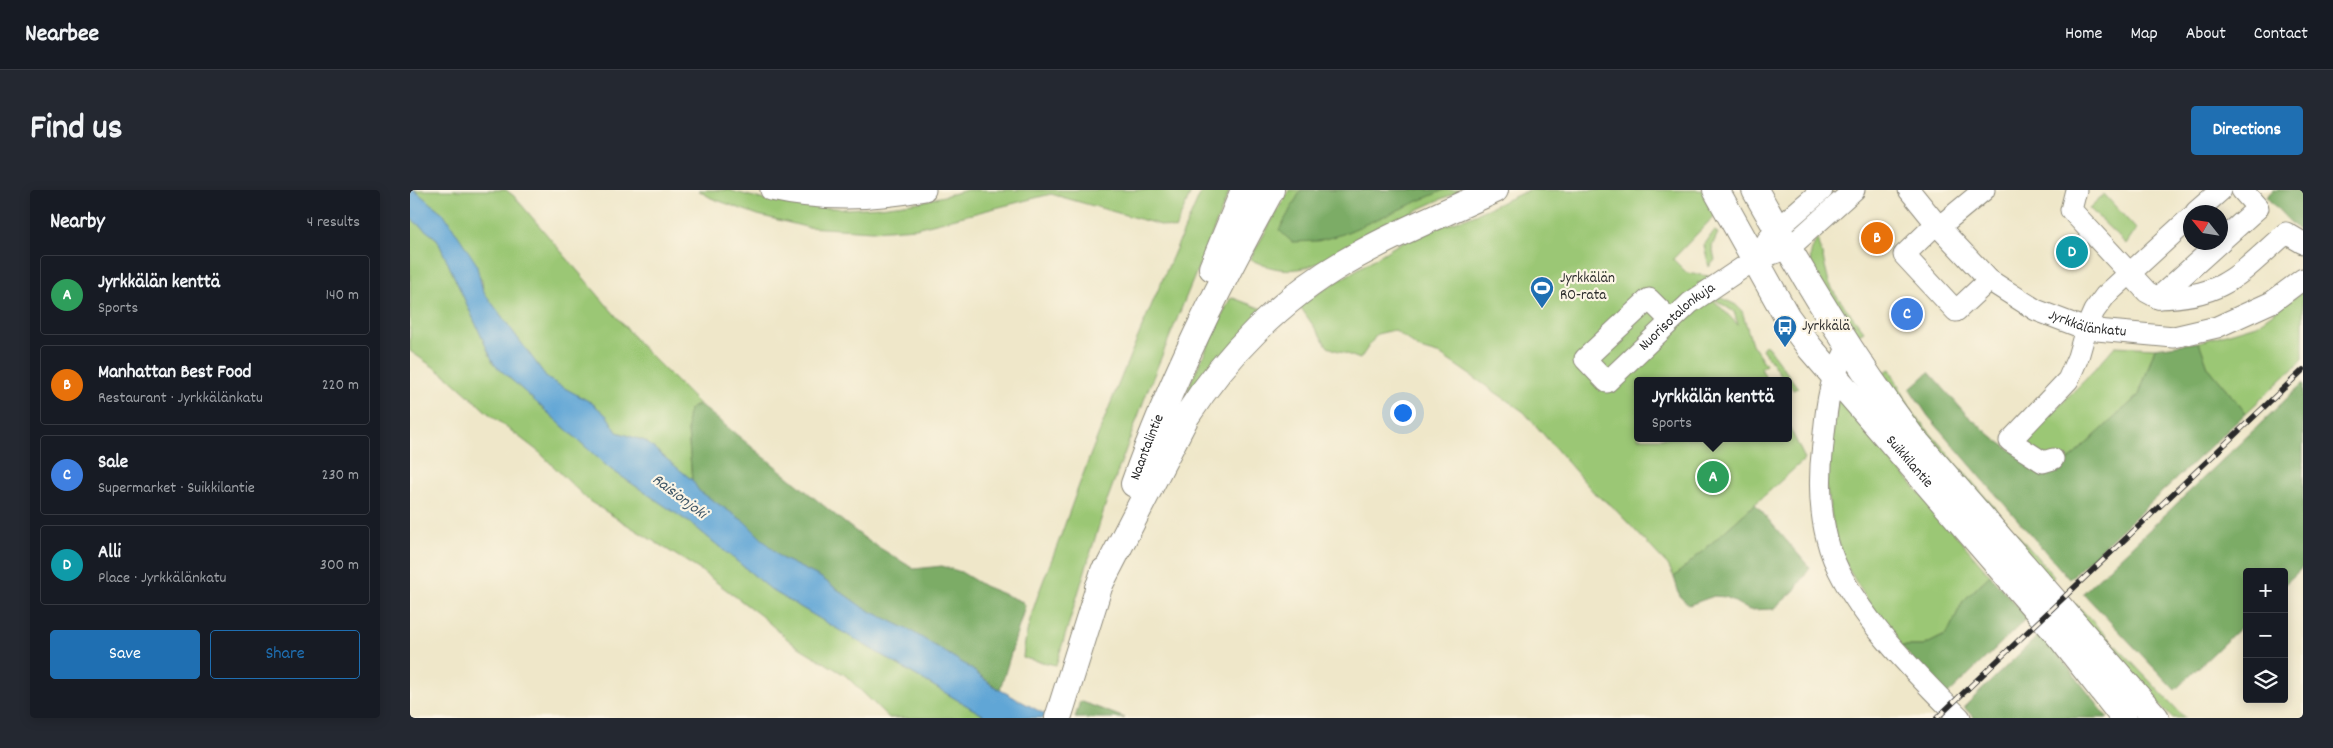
<!DOCTYPE html>
<html lang="en">
<head>
<meta charset="utf-8">
<style>
	:root { --surface:#171b24; --page:#242831; --text:#f1f3f6; --muted:#9ea1a6; --line:#363941; --accent:#1f6fb2 }
	body { margin:0; font-family:Dekko,sans-serif; background:var(--page); color:var(--text) }
	.controls { position:absolute; right:15px; bottom:15px; display:grid; overflow:hidden; border-radius:5px; box-shadow:0 2px 12px #0003 }
	.controls button { width:45px; height:45px; display:grid; place-items:center; padding:0; border:0; border-bottom:1px solid var(--line); background:var(--surface); color:var(--text); font:25px sans-serif }
	.compass { position:absolute; left:1773px; top:15px; width:45px; height:45px; border-radius:50%; background:var(--surface); box-shadow:0 2px 12px #0003; rotate:300deg }
	.you { position:absolute; left:992px; top:222px; width:18px; height:18px; margin:-12px; border:4px solid #fff; border-radius:50%; background:#1a73e8; box-shadow:0 0 0 8px #1a73e833 }
	.badge { display:grid; place-items:center; width:32px; height:32px; border-radius:50%; background:var(--accent); color:#fff; font-size:16px; font-weight:700 }
	.pin { position:absolute; translate:-50% -50%; border:2px solid #fff; box-shadow:0 1px 5px #0006 }
	.popup { position:absolute; left:1224px; top:187px; width:158px; height:65px; box-sizing:border-box; display:grid; place-content:center; border-radius:5px; background:var(--surface); filter:drop-shadow(0 1px 4px #0005); font-size:16px; white-space:nowrap; color:var(--muted) }
	.popup b { font-size:19px; color:var(--text) }
	.popup::after { content:''; position:absolute; left:50%; top:100%; margin-left:-10px; border:10px solid transparent; border-top-color:var(--surface) }
	.list { margin:0; padding:0; list-style:none }
	h2 { display:flex; justify-content:space-between; align-items:center; height:65px; margin:0; padding:0 20px; font-size:21px }
	h2 small { font-size:16px; font-weight:400; color:var(--muted) }
	.list li { display:grid; grid-template-columns:32px 1fr auto; gap:15px; align-items:center; box-sizing:border-box; height:80px; margin:0 10px 10px; padding:0 10px; border:1px solid var(--line); border-radius:5px }
	.list b { display:block; font-size:19px; white-space:nowrap }
	.list p { margin:0; font-size:16px; white-space:nowrap; color:var(--muted) }
	.list em { font-size:16px; font-style:normal; color:var(--muted) }
	.actions { display:flex; gap:10px; padding:15px 20px }
	.actions a { flex:1; padding:11px 0; border:1px solid var(--accent); border-radius:5px; text-align:center; font-size:18px; color:var(--accent) }
	.actions .main { background:var(--accent); color:#fff }
	.icon { flex:none; width:28px; height:28px; fill:none; stroke:currentColor; stroke-width:2; stroke-linecap:round; stroke-linejoin:round }
	.map { position:relative; flex:none; width:1893px; height:528px; overflow:hidden; border-radius:5px }
	header { display:flex; align-items:center; gap:30px; box-sizing:border-box; height:70px; padding:0 25px; background:var(--surface); border-bottom:1px solid var(--line) }
	header strong { font-size:24px }
	nav { display:flex; gap:28px; margin-inline-start:auto; font-size:18px }
	.intro { display:flex; align-items:center; justify-content:space-between; box-sizing:border-box; height:120px; padding:0 30px }
	h1 { margin:0; font-size:35px }
	.button { padding:12px 22px; border-radius:5px; background:var(--accent); color:#fff; font-size:18px; font-weight:700 }
	main { display:flex; gap:30px; padding:0 30px }
	aside { flex:1; background:var(--surface); border-radius:5px; box-shadow:0 2px 12px #0003 }
	.map>svg:first-child { display:block }
	.green { fill:#9bc774; stroke:#637950 }
	.forest { fill:#7cac66; stroke:#546c48 }
	.water { fill:#60a6d6; stroke:#466880 }
	.lines { fill:none; stroke-linecap:round; stroke-linejoin:round }
	.minor-casing { stroke:#8d897a; stroke-width:23 }
	.major-casing { stroke:#8d897a; stroke-width:28 }
	.minor { stroke:#fff; stroke-width:21 }
	.major { stroke:#fff; stroke-width:26 }
	.rail-casing { stroke:#2b2b2b; stroke-width:5.5 }
	.rail { stroke:#fcf5e5; stroke-width:4; stroke-dasharray:11; stroke-linecap:butt }
	.labels { text-anchor:middle; dominant-baseline:central; stroke-width:4.5; stroke-linejoin:round; paint-order:stroke }
	.poi-label { font-size:15px; fill:#2b2b2b; stroke:#fcf5e5; text-anchor:start }
	.street-label { font-size:15px; fill:#2b2b2b; stroke:#fcf5e5 }
	.water-label { font-size:16px; font-style:italic; fill:#3e5667; stroke:#fcf5e5 }
</style>
</head>
<body>
<header>
<strong>Nearbee</strong>
<nav><a>Home</a><a>Map</a><a>About</a><a>Contact</a></nav>
</header>
<div class="intro"><h1>Find us</h1><a class="button">Directions</a></div>
<main>
<aside>
<h2>Nearby<small>4 results</small></h2>
<ul class="list">
<li><span class="badge" style="background:#2e9e5b">A</span><div><b>Jyrkkälän kenttä</b><p>Sports</p></div><em>140 m</em></li>
<li><span class="badge" style="background:#e8710a">B</span><div><b>Manhattan Best Food</b><p>Restaurant · Jyrkkälänkatu</p></div><em>220 m</em></li>
<li><span class="badge" style="background:#3f7fe0">C</span><div><b>Sale</b><p>Supermarket · Suikkilantie</p></div><em>230 m</em></li>
<li><span class="badge" style="background:#0f9aa8">D</span><div><b>Alli</b><p>Place · Jyrkkälänkatu</p></div><em>300 m</em></li>
</ul>
<div class="actions"><a class="main">Save</a><a>Share</a></div>
</aside>
<div class="map">
<svg width="1893" height="528" viewBox="0 0 1893 528">
	<rect width="100%" height="100%" fill="#fcf5e5"/>
	<filter id="ink" filterUnits="userSpaceOnUse"><feTurbulence type="fractalNoise" baseFrequency=".02" numOctaves="2"/><feDisplacementMap in="SourceGraphic" scale="10" xChannelSelector="R" yChannelSelector="G"/><feConvolveMatrix kernelMatrix="1 2 1 2 8 2 1 2 1" color-interpolation-filters="sRGB"/></filter>
	<filter id="wash" filterUnits="userSpaceOnUse"><feTurbulence type="fractalNoise" baseFrequency=".0096" numOctaves="4" result="noise"/><feDisplacementMap in="SourceGraphic" scale="20" xChannelSelector="R" yChannelSelector="G"/><feGaussianBlur stdDeviation="1.12" result="paint"/><feColorMatrix in="noise" values="0 0 0 0 0 0 0 0 0 0 0 0 0 0 0 0 0 1.4 0 .05"/><feComposite in="paint" operator="in"/></filter>
	<g filter="url(#wash)">
		<rect width="100%" height="100%" fill="#efe7c9"/>
		<path class="green" d="M4,0H96L104,6L234,159L289,214L280,219L278,242L282,290L235,251L207,242L197,226L182,213L138,189L73,101L72,91L34,24Z
			M288,0H318L355,10L397,16L437,19L470,17L510,12L557,0H782L765,39L641,4L506,38L462,41L396,37L348,25L301,8Z
			M792,0H820L737,202L695,316L646,475L613,468C616,427 636,386 650,348C691,230 741,114 792,0Z
			M879,0H1052C1022,13 993,26 964,41C921,63 894,97 840,69Z
			M1119,0H1295L1308,22L1263,69L1277,83L1299,86L1294,93H1287L1328,135L1324,122L1303,108L1308,106L1326,115L1332,121L1342,154L1356,175L1351,178L1357,191H1228V248H1378V234L1395,269L1264,387L1258,375L1201,315L1186,305L1114,222L1031,165L1010,159L984,140L967,144L950,169L918,157L889,115L1000,47L1061,26Z
			M1694,4L1726,39L1716,54L1679,18Z
			M0,28L27,49L84,174L199,278L283,335L363,401L578,528H479L435,485L382,453L350,425L290,380L179,311L129,262L78,223L38,187L0,161Z
			M1304,41L1308,43L1302,56L1305,70L1299,77L1294,55Z
			M1408,48L1419,92L1425,104L1454,141L1449,144C1436,129 1406,93 1401,74C1399,64 1403,55 1408,48Z
			M1893,101V169L1836,223L1798,177L1789,152L1846,135Z
			M823,108L855,120L780,202L778,198L820,109Z
			M1355,155L1358,157L1388,198L1383,200L1378,191H1375L1352,159Z
			M1705,156L1745,158L1729,205L1651,277L1633,282L1604,260L1676,189Z
			M1480,179L1503,223L1644,387L1638,392L1493,217L1474,182Z
			M1428,208L1580,385L1553,411L1537,444L1513,456H1491L1458,411L1437,377L1425,343L1416,296Z
			M1666,414L1775,528H1762L1660,419Z"/>
		<path class="forest" d="M891,0H1034L933,44L908,51L882,52L869,40Z
			M1863,0H1893V45L1856,7Z
			M1789,152L1798,177L1836,223L1659,389L1518,226L1500,199L1519,182L1556,224L1586,250L1634,282L1651,277L1729,205L1745,158Z
			M1893,193V377L1874,395V382H1837V431L1765,500L1673,403Z
			M289,214L435,333L457,350L504,379L532,376L551,382L574,396L613,412L615,416L590,500L556,475L501,441L452,417L410,387L371,368L335,332L289,301L282,290L277,227L280,219Z
			M1345,314L1400,378L1384,401L1364,419L1339,420L1316,407L1304,406L1279,415L1270,407L1264,387Z
			M1580,385L1617,428L1536,506L1491,456H1513L1537,444L1553,411Z
			M1631,443L1698,528H1564L1554,517Z
			M670,511L715,528H665Z"/>
		<path class="water" d="M0,0H4L34,24L66,73L73,101L138,189L182,213L197,226L207,242L235,251L282,290L289,301L335,332L371,368L410,387L452,417L501,441L556,475L583,496L642,528H578L363,401L283,335L199,278L84,174L27,49L0,28Z"/>
	</g>
	<g filter="url(#ink)">
		<g class="lines">
			<g class="minor-casing">
				<g id="minor">
					<path d="M361,0C411,11 464,10 515,0"/>
					<path id="s1" d="M1499,0L1529,37L1579,90L1626,120L1676,139L1764,147L1807,137L1862,112L1893,89"/>
					<path d="M1666,0L1661,20L1737,102L1748,108L1810,52"/>
					<path d="M1786,22L1811,0"/>
					<path d="M1526,34L1494,65L1546,121L1579,90"/>
					<path d="M1529,37L1574,0"/>
					<path d="M1357,51L1367,39L1412,0"/>
					<path d="M1810,52L1848,18L1832,0"/>
					<path d="M1748,108C1815,107 1829,84 1876,43L1893,53"/>
					<path id="s2" d="M1260,130L1239,109L1175,169L1197,192L1280,113L1344,70L1379,58L1444,0"/>
					<path d="M1438,155C1434,166 1428,176 1424,187C1417,207 1415,233 1413,254C1409,286 1409,318 1417,349C1432,412 1505,483 1550,528"/>
					<path d="M1643,269L1633,272L1600,251L1658,190L1668,167L1676,139L1684,121L1695,106L1780,28"/>
				</g>
			</g>
			<g class="major-casing">
				<g id="major">
					<path id="s3" d="M1306,0L1377,127L1400,158L1651,448L1714,528"/>
					<path d="M1345,0C1393,85 1443,169 1501,246L1746,528"/>
					<path d="M802,78L834,0"/>
					<path id="s4" d="M724,294C760,192 809,95 861,0"/>
					<path d="M688,398L776,227C816,165 871,109 935,72C983,44 1035,23 1085,0"/>
					<path d="M648,528L694,381"/>
				</g>
			</g>
			<use href="#minor" class="minor"/>
			<use href="#major" class="major"/>
			<g class="rail-casing">
				<path id="rail" d="M1527,528L1893,180"/>
			</g>
			<use href="#rail" class="rail"/>
		</g>
	</g>
	<defs>
		<g id="stadium-pin" transform="scale(1.25)"><path d="M0 17L-7.5 6A9.5 9.5 0 1 1 7.5 6Z" fill="#1f6fb2" stroke="#fcf5e5"/><path d="M0-5a6.5 5 0 1 0 0 10a6.5 5 0 1 0 0-10ZM-3.5-1.8h7v3.6h-7Z" fill="#fff"/></g>
		<g id="bus-pin" transform="scale(1.25)"><path d="M0 17L-7.5 6A9.5 9.5 0 1 1 7.5 6Z" fill="#1f6fb2" stroke="#fcf5e5"/><path d="M-5-6H5V4H4V6H2V4H-2V6H-4V4H-5ZM-3.5-4V0h7V-4ZM-3.5 1.2v1.5H-2V1.2ZM2 1.2v1.5H3.5V1.2Z" fill="#fff"/></g>
	</defs>
	<g fill-rule="evenodd">
		<use href="#stadium-pin" x="1132" y="98"/>
		<use href="#bus-pin" x="1375" y="137"/>
	</g>
	<g class="labels">
		<g class="poi-label">
			<text x="1150" y="89">Jyrkkälän<tspan x="1150" dy="17">RO-rata</tspan></text>
			<text x="1392" y="137">Jyrkkälä</text>
		</g>
		<g class="street-label">
			<text stroke="none"><textPath href="#s2" startOffset="245">Nuorisotalonkuja</textPath></text>
			<text stroke="none"><textPath href="#s1" startOffset="230">Jyrkkälänkatu</textPath></text>
			<text stroke="none"><textPath href="#s4" startOffset="39">Naantalintie</textPath></text>
			<text stroke="none"><textPath href="#s3" startOffset="335">Suikkilantie</textPath></text>
		</g>
		<g class="water-label">
			<text transform="translate(269 307) rotate(37)">Raisionjoki</text>
		</g>
	</g>
</svg>
<div class="controls">
<button>+</button>
<button>−</button>
<button><svg class="icon" aria-label="layers" viewBox="0 0 24 24"><path d="M12 4l9 5-9 5-9-5zM3 14l9 5 9-5"/></svg></button>
</div>
<svg class="compass" viewBox="-18 -18 36 36"><path d="M0-13l5 13h-10z" fill="#e53935"/><path d="M0 13l5-13h-10z" fill="#9ea1a6"/></svg>
<div class="you"></div>
<div class="pin badge" style="left:1303px;top:287px;background:#2e9e5b">A</div>
<div class="popup"><b>Jyrkkälän kenttä</b>Sports</div>
<div class="pin badge" style="left:1467px;top:48px;background:#e8710a">B</div>
<div class="pin badge" style="left:1497px;top:124px;background:#3f7fe0">C</div>
<div class="pin badge" style="left:1662px;top:62px;background:#0f9aa8">D</div>
</div>
</main>
</body>
</html>
